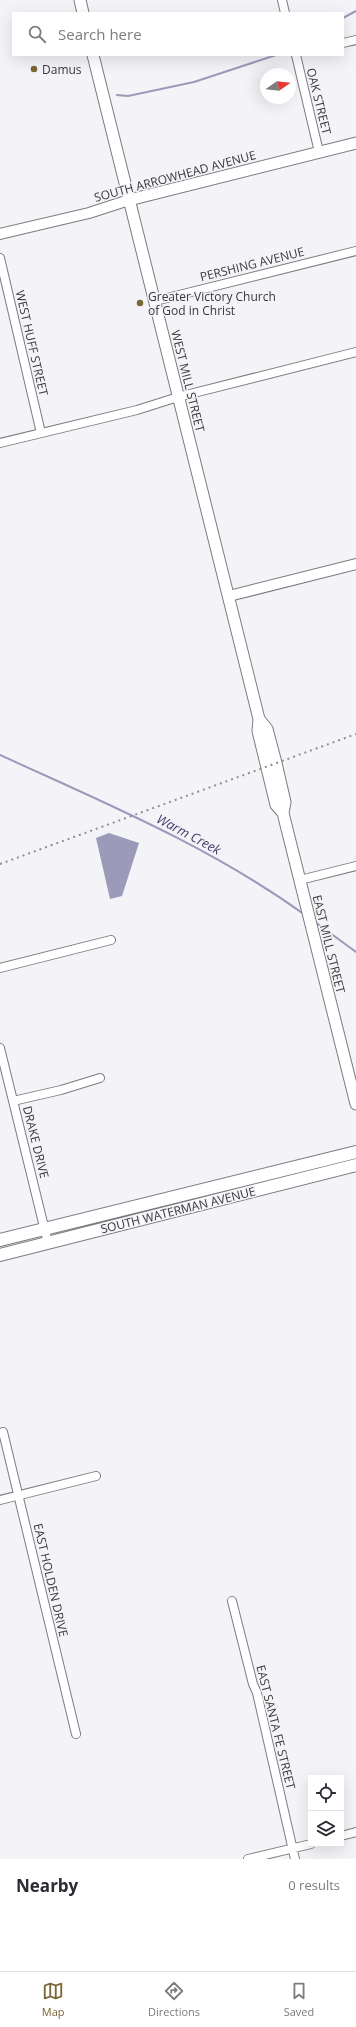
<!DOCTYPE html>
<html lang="en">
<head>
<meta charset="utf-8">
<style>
	:root { --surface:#fff; --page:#f2f2f3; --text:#2b2b33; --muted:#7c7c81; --line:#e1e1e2; --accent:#7a6534 }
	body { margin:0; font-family:"Open Sans",sans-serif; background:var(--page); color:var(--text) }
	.controls { position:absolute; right:12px; bottom:12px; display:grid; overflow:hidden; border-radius:0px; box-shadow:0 4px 16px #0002 }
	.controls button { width:36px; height:36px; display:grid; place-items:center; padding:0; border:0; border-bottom:1px solid var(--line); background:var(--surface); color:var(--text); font:20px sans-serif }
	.compass { position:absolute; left:260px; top:68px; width:36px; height:36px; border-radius:50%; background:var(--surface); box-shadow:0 4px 16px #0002; rotate:76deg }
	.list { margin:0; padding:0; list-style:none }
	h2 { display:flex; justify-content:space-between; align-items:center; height:52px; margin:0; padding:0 16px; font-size:17px }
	h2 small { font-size:13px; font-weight:400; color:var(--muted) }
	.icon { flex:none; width:22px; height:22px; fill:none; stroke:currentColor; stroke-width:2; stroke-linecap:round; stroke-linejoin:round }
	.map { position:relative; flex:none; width:356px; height:1859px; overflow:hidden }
	.search { position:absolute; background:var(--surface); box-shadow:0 4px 16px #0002; left:12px; right:12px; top:12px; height:44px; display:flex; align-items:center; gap:10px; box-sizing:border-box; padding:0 14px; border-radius:0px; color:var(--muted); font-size:15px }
	.sheet { height:112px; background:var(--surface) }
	nav { display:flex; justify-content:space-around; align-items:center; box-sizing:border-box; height:56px; border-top:1px solid var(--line); background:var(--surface); font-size:11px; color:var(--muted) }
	nav a { display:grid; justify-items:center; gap:2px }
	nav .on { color:var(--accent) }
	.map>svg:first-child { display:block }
	.water { fill:#9b9bb9 }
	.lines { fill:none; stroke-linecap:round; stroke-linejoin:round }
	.stream { stroke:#9b9bb9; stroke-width:2 }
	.minor-casing { stroke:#7c7c80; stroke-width:10 }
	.tertiary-casing { stroke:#7c7c80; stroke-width:12 }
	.secondary-casing { stroke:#7c7c80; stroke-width:13 }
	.primary-casing { stroke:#7c7c80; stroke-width:14 }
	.minor { stroke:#fff; stroke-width:8 }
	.tertiary { stroke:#fff; stroke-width:10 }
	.secondary { stroke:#fff; stroke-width:11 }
	.primary { stroke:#fff; stroke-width:12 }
	.rail { stroke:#919194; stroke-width:2; stroke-dasharray:2 4; stroke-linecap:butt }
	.poi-dot { fill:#7a6534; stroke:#f3f3f8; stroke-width:1.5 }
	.labels { text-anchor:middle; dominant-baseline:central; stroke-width:3; stroke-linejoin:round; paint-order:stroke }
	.poi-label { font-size:12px; fill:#39393a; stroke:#f3f3f8; text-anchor:start }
	.street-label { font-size:12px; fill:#39393a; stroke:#f3f3f8 }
	.water-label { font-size:13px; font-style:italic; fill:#3e3b67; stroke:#f3f3f8 }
</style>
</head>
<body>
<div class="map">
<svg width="356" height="1859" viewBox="0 0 356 1859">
	<rect width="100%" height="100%" fill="#f3f3f8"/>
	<path class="water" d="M109,833L139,843L122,896L110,899L96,838Z"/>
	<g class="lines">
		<path class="stream" d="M343,18L356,11
			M117,95L128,96L194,82L276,55
			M0,755C105,803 211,847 305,915
			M315,922L356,952"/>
		<g class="minor-casing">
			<path id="minor" d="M282,0L285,13
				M343,43L356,40
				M296,55L319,152
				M0,258L41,433
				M155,301L356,251
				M0,443L137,410L178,397L356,352
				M300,880L356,866
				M0,968L111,940
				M0,1048L48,1243
				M13,1101L61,1090L100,1078
				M3,1432L76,1734
				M0,1500L96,1476
				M232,1601L253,1684L257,1693L295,1859
				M341,1836L356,1832
				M248,1859L311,1844"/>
		</g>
		<g class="tertiary-casing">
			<path id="tertiary" d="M0,234L89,213L129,200
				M229,596L356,564"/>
		</g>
		<g class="secondary-casing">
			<path id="secondary" d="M80,0L83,13
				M93,55L259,719L258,731L276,805L283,813
				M129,200L356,143
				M259,719L267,729L276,763L285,802L283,813L356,1104"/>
		</g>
		<g class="primary-casing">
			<path id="primary" d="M0,1240L356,1152
				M0,1255L356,1165"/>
		</g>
		<use href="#minor" class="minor"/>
		<use href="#tertiary" class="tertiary"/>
		<use href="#secondary" class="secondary"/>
		<use href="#primary" class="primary"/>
		<path class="rail" d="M0,864L356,734"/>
	</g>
	<g class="poi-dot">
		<circle cx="34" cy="69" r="4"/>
		<circle cx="140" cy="303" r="4"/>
	</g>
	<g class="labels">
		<g class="poi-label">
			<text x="42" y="69">Damus</text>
			<text x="148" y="296">Greater Victory Church<tspan x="148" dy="14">of God in Christ</tspan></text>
		</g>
		<g class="street-label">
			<text transform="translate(319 101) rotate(76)">OAK STREET</text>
			<text transform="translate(175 176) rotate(-15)">SOUTH ARROWHEAD AVENUE</text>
			<text transform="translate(252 264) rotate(-14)">PERSHING AVENUE</text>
			<text transform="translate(32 343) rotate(77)">WEST HUFF STREET</text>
			<text transform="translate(188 381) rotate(76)">WEST MILL STREET</text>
			<text transform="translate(329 944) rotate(76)">EAST MILL STREET</text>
			<text transform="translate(36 1142) rotate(76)">DRAKE DRIVE</text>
			<text transform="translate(178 1210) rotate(-14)">SOUTH WATERMAN AVENUE</text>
			<text transform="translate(51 1580) rotate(77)">EAST HOLDEN DRIVE</text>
			<text transform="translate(276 1727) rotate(76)">EAST SANTA FE STREET</text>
		</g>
		<g class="water-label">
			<text transform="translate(189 834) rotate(28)">Warm Creek</text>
		</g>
	</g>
</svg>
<div class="controls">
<button><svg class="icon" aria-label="locate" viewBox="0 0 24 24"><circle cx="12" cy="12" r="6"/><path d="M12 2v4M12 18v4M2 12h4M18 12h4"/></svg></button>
<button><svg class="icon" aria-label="layers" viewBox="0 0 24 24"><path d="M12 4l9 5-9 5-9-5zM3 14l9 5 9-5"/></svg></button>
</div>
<svg class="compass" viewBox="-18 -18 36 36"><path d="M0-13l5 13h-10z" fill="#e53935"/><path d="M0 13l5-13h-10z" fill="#7c7c81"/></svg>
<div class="search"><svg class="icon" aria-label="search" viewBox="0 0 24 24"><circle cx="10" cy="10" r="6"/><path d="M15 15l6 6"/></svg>Search here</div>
</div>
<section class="sheet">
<h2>Nearby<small>0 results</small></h2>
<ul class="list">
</ul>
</section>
<nav>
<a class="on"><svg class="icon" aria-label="map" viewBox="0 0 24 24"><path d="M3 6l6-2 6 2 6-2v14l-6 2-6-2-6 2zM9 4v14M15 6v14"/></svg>Map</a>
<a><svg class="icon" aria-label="directions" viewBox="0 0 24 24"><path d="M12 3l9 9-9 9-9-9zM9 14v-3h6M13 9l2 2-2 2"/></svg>Directions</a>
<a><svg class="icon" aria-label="saved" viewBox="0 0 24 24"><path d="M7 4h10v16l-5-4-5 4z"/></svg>Saved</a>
</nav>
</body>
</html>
